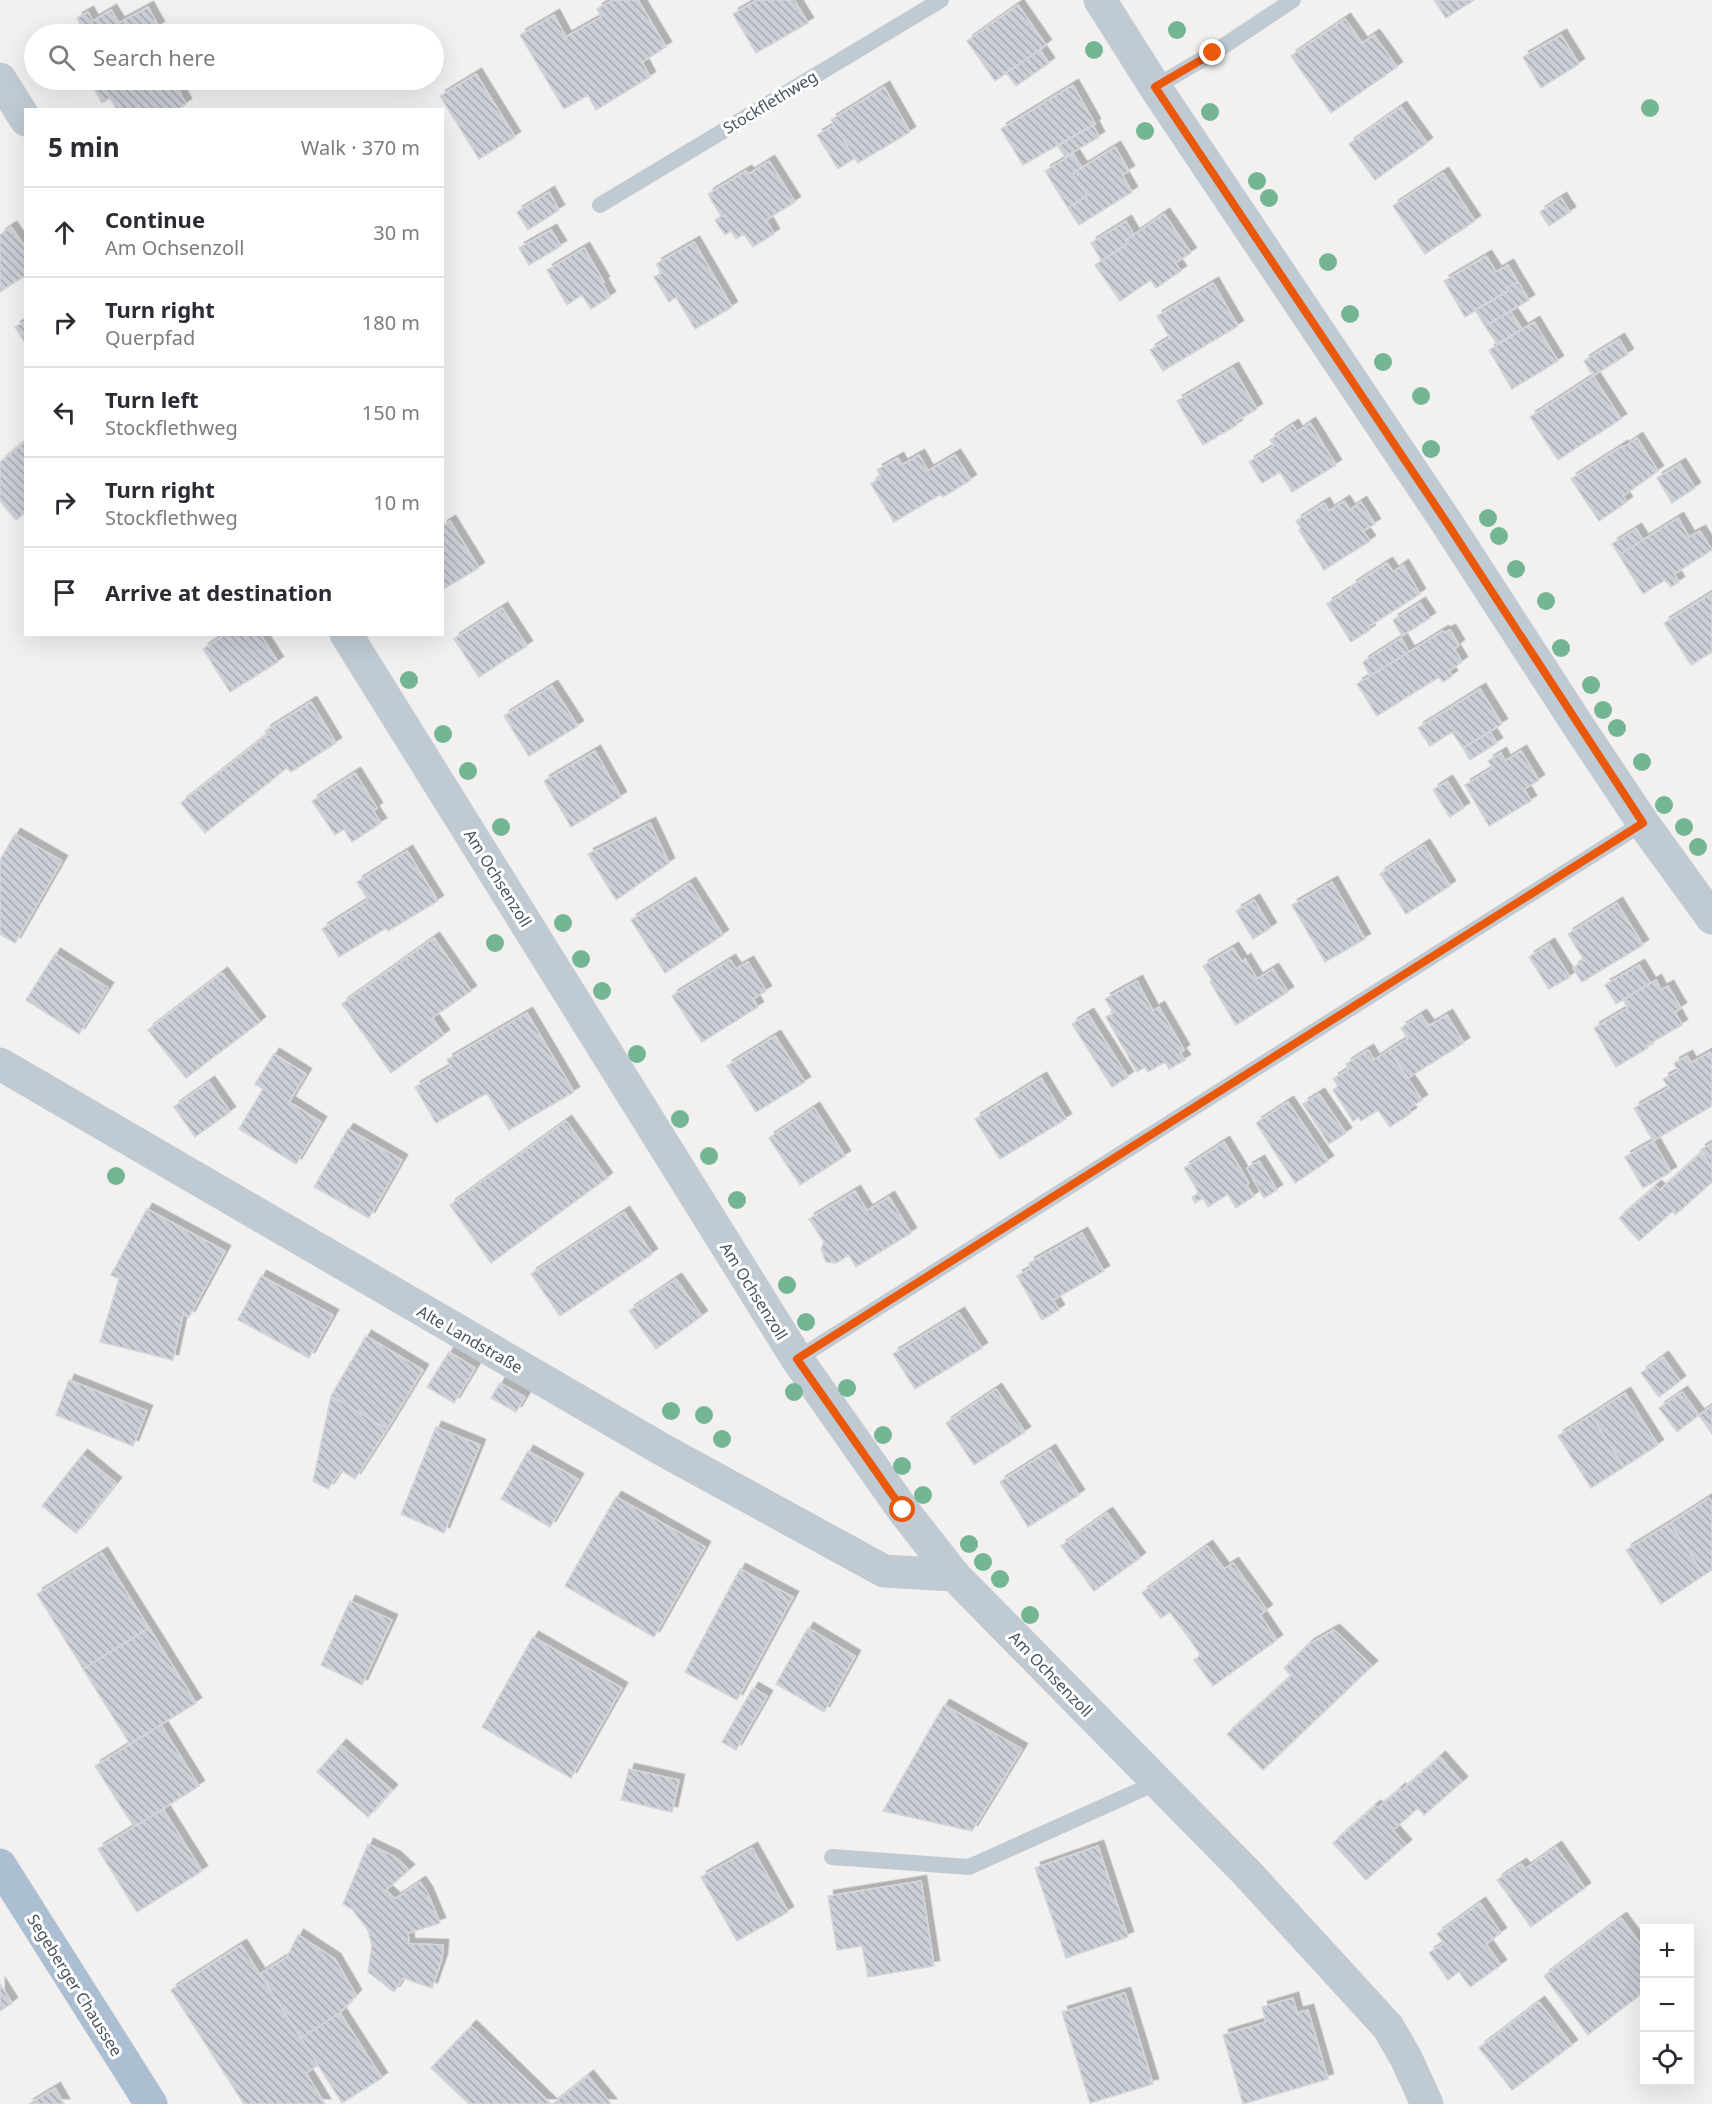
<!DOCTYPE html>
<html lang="en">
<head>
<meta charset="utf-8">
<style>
	:root { --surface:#fff; --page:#f2f2f3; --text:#2b2b33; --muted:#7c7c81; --line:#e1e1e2 }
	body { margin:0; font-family:"Noto Sans",sans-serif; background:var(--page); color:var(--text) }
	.controls { position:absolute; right:18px; bottom:18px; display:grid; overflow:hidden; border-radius:0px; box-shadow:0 6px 24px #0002 }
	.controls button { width:54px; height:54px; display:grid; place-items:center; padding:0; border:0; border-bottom:2px solid var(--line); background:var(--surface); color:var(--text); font:30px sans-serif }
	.stop { position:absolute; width:18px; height:18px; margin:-14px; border:4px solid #ea580c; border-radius:50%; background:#fff }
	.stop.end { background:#ea580c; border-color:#fff; box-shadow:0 2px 6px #0008 }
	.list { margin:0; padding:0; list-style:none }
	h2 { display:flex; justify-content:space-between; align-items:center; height:78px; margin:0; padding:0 24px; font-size:26px }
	h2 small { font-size:20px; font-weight:400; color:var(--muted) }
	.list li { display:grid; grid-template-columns:39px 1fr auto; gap:18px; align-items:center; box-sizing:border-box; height:90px; padding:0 24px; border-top:2px solid var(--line) }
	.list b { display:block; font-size:22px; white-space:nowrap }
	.list p { margin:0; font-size:20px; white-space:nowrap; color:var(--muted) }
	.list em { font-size:20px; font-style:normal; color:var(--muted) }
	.icon { flex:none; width:33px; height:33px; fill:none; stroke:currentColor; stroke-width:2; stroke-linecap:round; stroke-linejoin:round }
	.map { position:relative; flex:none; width:1712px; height:2104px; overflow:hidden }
	.search { position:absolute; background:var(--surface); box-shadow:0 6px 24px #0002; left:24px; top:24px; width:420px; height:66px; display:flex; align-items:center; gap:15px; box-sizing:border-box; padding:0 21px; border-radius:33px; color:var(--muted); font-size:22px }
	.panel { position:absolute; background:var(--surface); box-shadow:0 6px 24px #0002; left:24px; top:108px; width:420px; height:528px; border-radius:0px }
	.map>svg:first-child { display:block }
	.building { fill:url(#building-back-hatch); stroke:#d3d6dc; stroke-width:1.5; filter:url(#shadow) }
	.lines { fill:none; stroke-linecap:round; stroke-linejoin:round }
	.service { stroke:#bfcad3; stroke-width:16 }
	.minor { stroke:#bfcad3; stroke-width:33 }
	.primary { stroke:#acbfd2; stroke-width:33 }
	.tree { fill:#74b694 }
	.route { stroke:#ea580c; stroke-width:8 }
	.labels { text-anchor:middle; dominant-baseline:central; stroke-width:6; stroke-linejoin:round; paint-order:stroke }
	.street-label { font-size:16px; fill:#455360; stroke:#fff }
</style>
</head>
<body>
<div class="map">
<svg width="1712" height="2104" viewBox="0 0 1712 2104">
	<defs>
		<pattern id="building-back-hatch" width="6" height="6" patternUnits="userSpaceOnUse" patternTransform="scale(1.5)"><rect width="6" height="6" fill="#cbcfd6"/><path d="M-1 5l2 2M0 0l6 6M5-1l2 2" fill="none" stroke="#a7abb1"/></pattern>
		<filter id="shadow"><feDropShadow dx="5.5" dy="-5.5" stdDeviation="0" flood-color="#0004"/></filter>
	</defs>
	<rect width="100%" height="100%" fill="#f3f0f0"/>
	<path class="building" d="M613,0H638L666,47L642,62L650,77L596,110L588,95L564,109L520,35L554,15L566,37L601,17L597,9Z
		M757,0H794L808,23L756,53L733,14Z
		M1434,0H1474L1446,18Z
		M1018,5L1046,45L995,81L967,41Z
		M148,7L159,27L145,34H73L71,32L81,26L77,18L88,12L93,21L111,10L119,23Z
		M1345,19L1362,43L1374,35L1397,67L1331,113L1291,56Z
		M1561,35L1579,64L1541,88L1523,57Z
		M1040,50L1049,63L1016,86L1006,73Z
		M476,74L515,137L479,159L440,96Z
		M89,80H173L186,104L177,110H117L110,98L102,103Z
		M1073,85L1095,124L1023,165L1001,129Z
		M884,87L910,132L858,163L831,120Z
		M1401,107L1427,143L1375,180L1349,144Z
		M834,125L855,158L838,169L817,135Z
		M1093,125L1099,137L1065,157L1058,146Z
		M1115,147L1129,171L1122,175L1132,192L1079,225L1068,208L1087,196L1073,173Z
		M1073,154L1082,168L1073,173L1087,196L1068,208L1045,171Z
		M769,161L795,202L766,220L774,234L753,247L744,234L736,239L731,231L725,235L715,220L721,216L708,194L746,171L749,174Z
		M1443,173L1475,221L1425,254L1393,206Z
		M549,192L559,210L528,230L517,212Z
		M1561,198L1570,212L1549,226L1540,212Z
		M1164,214L1191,253L1175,263L1181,271L1156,288L1151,280L1120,301L1095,265L1127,244L1125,241Z
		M1126,221L1134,235L1125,241L1127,244L1102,261L1091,243Z
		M11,227L26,248V275L0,292V235Z
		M551,230L561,246L529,265L519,248Z
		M694,242L732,307L695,329L676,297L669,302L654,277L662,273L656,264Z
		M584,248L604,282L602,283L610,297L591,309L582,295L567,305L547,270Z
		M1486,256L1496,272L1508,265L1518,282L1506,288L1508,291L1465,317L1444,281Z
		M1518,282L1529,300L1485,326L1475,310L1508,291L1506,288Z
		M1213,283L1238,326L1163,371L1150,350L1170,338L1157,316Z
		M1510,311L1522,329L1497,344L1485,326Z
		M26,321V344L15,327Z
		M1534,322L1558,361L1512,389L1489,350Z
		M1619,339L1628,354L1593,376L1584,361Z
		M1233,368L1257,409L1235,422L1237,425L1203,445L1177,401Z
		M1593,376L1621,419L1558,460L1530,417Z
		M1310,423L1336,465L1292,492L1280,472L1262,483L1249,462L1274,446L1270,440L1293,425L1297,432Z
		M1637,438L1658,471L1623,496L1627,502L1599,521L1571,479L1622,446L1624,447Z
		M26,441V512L16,520L0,501V462Z
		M919,455L928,471L955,455L971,480L943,497L941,494L894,522L871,484L881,477L877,470L898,458L902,465Z
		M1680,464L1695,488L1672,503L1657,478Z
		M1344,501L1350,510L1361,502L1375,524L1363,531L1370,541L1324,570L1299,530L1301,528L1296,521L1324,503L1329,511Z
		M1678,518L1689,537L1700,531L1712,550L1674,574L1679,582L1671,587L1665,580L1643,594L1619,555Z
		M450,521L479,568L442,590V526Z
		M1636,529L1643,540L1619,555L1612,544Z
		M1387,563L1393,572L1403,565L1420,594L1368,627L1370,630L1351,642L1327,604L1352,588L1351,586Z
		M1712,593V652L1691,665L1664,623Z
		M1420,603L1430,618L1402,636L1393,620Z
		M502,608L527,646L479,677L454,639Z
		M1450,630L1459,645L1454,649L1462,662L1449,671L1452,676L1443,682L1439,677L1377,716L1357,684L1443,631L1444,633Z
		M226,634H260L278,662L230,692L203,649Z
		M1401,638L1409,652L1370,676L1363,662Z
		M552,686L578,726L529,756L504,716Z
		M1480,689L1502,724L1463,748L1452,732L1430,746L1418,728Z
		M311,702L336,743L291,772L287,768L205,833L181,803L267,735L265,731Z
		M1490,732L1497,743L1470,760L1463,748Z
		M595,751L621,797L571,827L544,781Z
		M1521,751L1539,780L1524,789L1531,801L1489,826L1465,785L1493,768L1488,761L1501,753L1505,761Z
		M355,773L377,808L373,811L381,823L352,842L344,829L335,835L312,801Z
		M1447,781L1464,808L1450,817L1433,790Z
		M650,823L669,863L616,900L588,854Z
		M15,834L62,861L15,943L0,934V860Z
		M1424,845L1450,886L1406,914L1380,874Z
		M407,851L438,901L388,931L386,928L339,957L322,929L368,900L357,882Z
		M1332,882L1365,939L1325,962L1292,905Z
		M690,883L723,935L665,973L631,920Z
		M1254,900L1271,928L1253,939L1236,911Z
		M1617,903L1643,945L1582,982L1573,968L1584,960L1568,934Z
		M434,938L471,991L432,1018L444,1035L391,1073L342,1004Z
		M1549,944L1570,977L1549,989L1529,957Z
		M1233,948L1242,962L1245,959L1257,979L1273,969L1288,992L1236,1025L1210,982L1212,980L1203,966Z
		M55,954L108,988L79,1034L26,1000Z
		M730,960L736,969L748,962L766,991L753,999L758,1007L702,1042L672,996Z
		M1639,965L1650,983L1616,1004L1605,985Z
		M222,973L260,1022L186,1078L148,1030Z
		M1656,980L1661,990L1668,986L1681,1008L1675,1012L1682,1025L1647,1045L1648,1048L1616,1067L1594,1028L1628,1008L1623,1000Z
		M1137,981L1153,1011L1159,1007L1184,1050L1180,1053L1185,1060L1169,1069L1165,1062L1148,1072L1145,1067L1137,1072L1106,1017L1114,1013L1105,999Z
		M527,1013L574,1092L509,1130L487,1093L436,1123L415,1087L451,1066L447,1060Z
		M1088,1014L1128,1077L1112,1087L1072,1024Z
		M1421,1015L1429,1026L1447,1015L1464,1043L1408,1078L1389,1050L1408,1039L1401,1028Z
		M775,1036L805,1082L756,1112L727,1066Z
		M1368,1050L1374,1060L1389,1050L1422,1100L1408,1109L1411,1113L1390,1127L1378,1110L1361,1121L1359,1117L1353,1121L1333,1090L1338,1086L1333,1079L1349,1069L1346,1064Z
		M1710,1052L1712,1056V1106L1653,1141L1634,1108L1669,1088L1663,1079L1678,1071L1674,1063L1687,1056L1691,1063Z
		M274,1054L306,1074L289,1102L321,1122L296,1164L239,1129L263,1089L255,1084Z
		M1041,1078L1066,1119L1000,1159L975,1119Z
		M209,1082L230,1112L195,1137L174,1107Z
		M1319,1094L1346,1133L1329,1144L1303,1104Z
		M1288,1102L1328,1161L1295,1183L1256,1123Z
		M814,1108L845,1156L800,1185L769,1138Z
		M566,1121L607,1178L491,1263L450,1205Z
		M348,1129L402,1160L369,1218L314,1187Z
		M1653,1141L1671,1172L1643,1188L1625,1157Z
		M1224,1142L1249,1183L1246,1185L1254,1196L1236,1208L1228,1194L1208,1207L1203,1198L1195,1203L1192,1197L1199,1193L1184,1168Z
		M1712,1143V1168L1700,1150Z
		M1702,1152L1712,1168V1182L1675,1215L1673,1211L1639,1241L1619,1218L1656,1186L1660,1190Z
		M1259,1161L1277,1190L1264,1198L1247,1168Z
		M855,1191L867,1211L889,1197L911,1233L856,1267L849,1255L836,1263L826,1262L821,1249L824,1242L809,1219Z
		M147,1209L225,1251L189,1317L183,1314L173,1360L100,1342L119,1279L111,1275Z
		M624,1212L652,1254L560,1316L531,1274Z
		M1082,1233L1104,1271L1053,1300L1059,1310L1042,1320L1017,1276L1031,1268L1029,1263Z
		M261,1276L333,1315L309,1358L238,1320Z
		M676,1279L702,1316L656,1349L629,1311Z
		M959,1313L982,1348L915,1389L893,1354Z
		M366,1336L423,1370L387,1429L331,1396Z
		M449,1352L475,1368L454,1403L427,1387Z
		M1663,1357L1680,1381L1659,1397L1641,1373Z
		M69,1380L147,1411L133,1446L56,1415Z
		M500,1383L525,1397L516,1412L491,1398Z
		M996,1389L1025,1432L974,1465L946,1423Z
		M1682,1392L1699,1415L1677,1432L1659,1408Z
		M1625,1393L1658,1445L1624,1467L1591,1415Z
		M331,1396L387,1429L355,1479L341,1470L328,1489L313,1481Z
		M1712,1406V1434L1699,1415Z
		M1591,1415L1624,1467L1591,1488L1558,1436Z
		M436,1427L480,1445L444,1533L401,1514Z
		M1050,1450L1079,1495L1028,1527L1000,1482Z
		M528,1451L578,1479L550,1527L501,1499Z
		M82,1455L116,1483L76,1533L42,1506Z
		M616,1497L705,1547L654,1637L565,1586Z
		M1709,1498L1712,1503V1570L1704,1575L1670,1523Z
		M1107,1513L1140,1558L1094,1591L1061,1546Z
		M1670,1523L1704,1575L1661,1604L1626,1550Z
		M1207,1546L1224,1569L1233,1563L1267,1610L1260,1615L1277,1640L1213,1686L1194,1660L1201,1655L1170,1612L1161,1618L1142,1593Z
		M102,1553L149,1628L83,1669L37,1594Z
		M740,1569L793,1597L737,1700L685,1672Z
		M350,1601L392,1620L362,1685L321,1665Z
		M149,1628L196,1703L130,1744L83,1669Z
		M808,1628L855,1656L824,1712L776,1684Z
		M1334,1630L1372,1666L1263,1770L1227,1734L1291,1676L1284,1668L1309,1644Z
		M533,1637L622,1688L571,1778L482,1727Z
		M753,1688L767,1696L736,1750L722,1742Z
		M944,1705L1022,1749L972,1831L883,1811Z
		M161,1725L199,1786L134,1827L95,1766Z
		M341,1745L392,1790L368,1817L317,1772Z
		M1440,1757L1462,1782L1424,1815L1418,1808L1393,1830L1406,1845L1366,1880L1333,1843L1375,1806L1378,1808L1400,1789L1401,1791Z
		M629,1769L679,1780L672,1812L621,1800Z
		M163,1809L202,1871L137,1912L98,1849Z
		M368,1844L395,1857L409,1870L386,1890L395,1899L420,1882L427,1892L440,1923L408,1933L409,1944L443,1945L442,1959L432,1988L403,1978L394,1992L368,1972L372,1946L368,1930L352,1909L343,1904Z
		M1098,1846L1128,1937L1066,1958L1035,1868Z
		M1556,1847L1585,1888L1531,1927L1497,1880L1521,1864L1525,1869Z
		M752,1848L788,1912L737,1941L701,1877Z
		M921,1881L934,1966L868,1977L862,1946L837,1950L828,1896Z
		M1480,1903L1501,1933L1486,1944L1501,1965L1470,1987L1459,1972L1448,1980L1429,1953L1444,1943L1437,1934Z
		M1621,1918L1644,1949V1992L1588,2035L1544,1976Z
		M298,1935L335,1959L356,1995L340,2013L301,2038L260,1974L287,1957Z
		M241,1945L318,2065L306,2073L325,2104H244L171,1990Z
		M0,1984L12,2003L0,2011Z
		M1125,1993L1153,2084L1090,2103L1062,2012Z
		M1293,1998L1297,2013L1308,2010L1328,2079L1243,2104L1223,2035L1266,2022L1262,2007Z
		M1539,2002L1572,2045L1512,2090L1479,2048Z
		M340,2013L382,2078L342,2103L301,2038Z
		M471,2026L551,2104H469L431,2068Z
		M588,2076L611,2104H553Z
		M55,2088L64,2104H29Z"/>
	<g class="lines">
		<path class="service" d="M1155,87L1213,53L1293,0
			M600,205L941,0
			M797,1359L1643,823
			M832,1857L969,1867L1156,1783"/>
		<path class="minor" d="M1100,0L1155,87L1445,520L1581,730L1643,823L1712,918
			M0,79L26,120
			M346,634L797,1359L903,1510L954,1575L1247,1873L1388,2027L1406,2058L1427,2104
			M0,1064L663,1450L884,1571L954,1575"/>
		<path class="primary" d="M0,1865L151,2104"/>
	</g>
	<g class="tree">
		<circle cx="1177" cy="30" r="9"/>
		<circle cx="1094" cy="50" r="9"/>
		<circle cx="1650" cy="108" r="9"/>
		<circle cx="1210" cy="112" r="9"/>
		<circle cx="1145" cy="131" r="9"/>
		<circle cx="1257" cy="181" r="9"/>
		<circle cx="1269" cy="198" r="9"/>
		<circle cx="1328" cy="262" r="9"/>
		<circle cx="1350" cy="314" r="9"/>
		<circle cx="1383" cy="362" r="9"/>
		<circle cx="1421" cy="396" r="9"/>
		<circle cx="1431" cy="449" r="9"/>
		<circle cx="1488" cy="518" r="9"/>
		<circle cx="1499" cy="536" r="9"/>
		<circle cx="1516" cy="569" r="9"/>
		<circle cx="1546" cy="601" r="9"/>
		<circle cx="1561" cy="648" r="9"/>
		<circle cx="409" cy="680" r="9"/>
		<circle cx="1591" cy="685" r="9"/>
		<circle cx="1603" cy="710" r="9"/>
		<circle cx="1617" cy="728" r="9"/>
		<circle cx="443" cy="734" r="9"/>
		<circle cx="1642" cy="762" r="9"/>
		<circle cx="468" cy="771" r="9"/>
		<circle cx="1664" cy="805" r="9"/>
		<circle cx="501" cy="827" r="9"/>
		<circle cx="1684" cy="827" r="9"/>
		<circle cx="1698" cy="847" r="9"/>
		<circle cx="563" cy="923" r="9"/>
		<circle cx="495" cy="943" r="9"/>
		<circle cx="581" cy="959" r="9"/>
		<circle cx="602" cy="991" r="9"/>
		<circle cx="637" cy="1054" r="9"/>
		<circle cx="680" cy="1119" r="9"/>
		<circle cx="709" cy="1156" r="9"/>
		<circle cx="116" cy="1176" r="9"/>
		<circle cx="737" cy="1200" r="9"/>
		<circle cx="787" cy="1285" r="9"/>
		<circle cx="806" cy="1322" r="9"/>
		<circle cx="847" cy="1388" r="9"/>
		<circle cx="794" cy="1392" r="9"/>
		<circle cx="671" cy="1411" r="9"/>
		<circle cx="704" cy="1415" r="9"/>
		<circle cx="883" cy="1435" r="9"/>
		<circle cx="722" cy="1439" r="9"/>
		<circle cx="902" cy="1466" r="9"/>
		<circle cx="923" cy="1495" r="9"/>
		<circle cx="969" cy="1544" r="9"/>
		<circle cx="983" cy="1562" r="9"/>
		<circle cx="1000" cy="1579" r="9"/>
		<circle cx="1030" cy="1615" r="9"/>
	</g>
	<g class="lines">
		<path class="route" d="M903,1510L797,1359L1643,823L1445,520L1155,87L1213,53"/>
	</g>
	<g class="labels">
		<g class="street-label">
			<text transform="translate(770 102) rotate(-31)">Stockflethweg</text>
			<text transform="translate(498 878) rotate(58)">Am Ochsenzoll</text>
			<text transform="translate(754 1291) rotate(58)">Am Ochsenzoll</text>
			<text transform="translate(470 1339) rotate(30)">Alte Landstraße</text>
			<text transform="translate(1051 1674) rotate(46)">Am Ochsenzoll</text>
			<text transform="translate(75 1985) rotate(58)">Segeberger Chaussee</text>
		</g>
	</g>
</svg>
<div class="controls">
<button>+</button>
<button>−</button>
<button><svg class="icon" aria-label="locate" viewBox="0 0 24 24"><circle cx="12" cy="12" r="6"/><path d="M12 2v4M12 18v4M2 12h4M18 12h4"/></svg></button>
</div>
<div class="stop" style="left:903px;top:1510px"></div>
<div class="stop end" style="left:1213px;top:53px"></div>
<div class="search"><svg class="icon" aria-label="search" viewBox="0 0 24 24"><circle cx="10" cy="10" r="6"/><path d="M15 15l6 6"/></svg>Search here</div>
<section class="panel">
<h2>5 min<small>Walk · 370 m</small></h2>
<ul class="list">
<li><svg class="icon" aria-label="ahead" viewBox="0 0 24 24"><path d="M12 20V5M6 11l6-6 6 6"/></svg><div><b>Continue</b><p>Am Ochsenzoll</p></div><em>30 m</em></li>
<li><svg class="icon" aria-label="right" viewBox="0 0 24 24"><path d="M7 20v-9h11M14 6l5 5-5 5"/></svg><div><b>Turn right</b><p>Querpfad</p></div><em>180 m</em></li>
<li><svg class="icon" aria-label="left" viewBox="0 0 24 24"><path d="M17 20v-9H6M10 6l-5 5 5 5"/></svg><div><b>Turn left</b><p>Stockflethweg</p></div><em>150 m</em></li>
<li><svg class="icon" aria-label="right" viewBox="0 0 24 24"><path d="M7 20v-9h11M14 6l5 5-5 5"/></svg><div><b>Turn right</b><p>Stockflethweg</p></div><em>10 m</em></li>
<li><svg class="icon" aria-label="arrive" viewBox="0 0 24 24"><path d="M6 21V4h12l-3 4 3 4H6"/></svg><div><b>Arrive at destination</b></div></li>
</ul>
</section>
</div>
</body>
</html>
